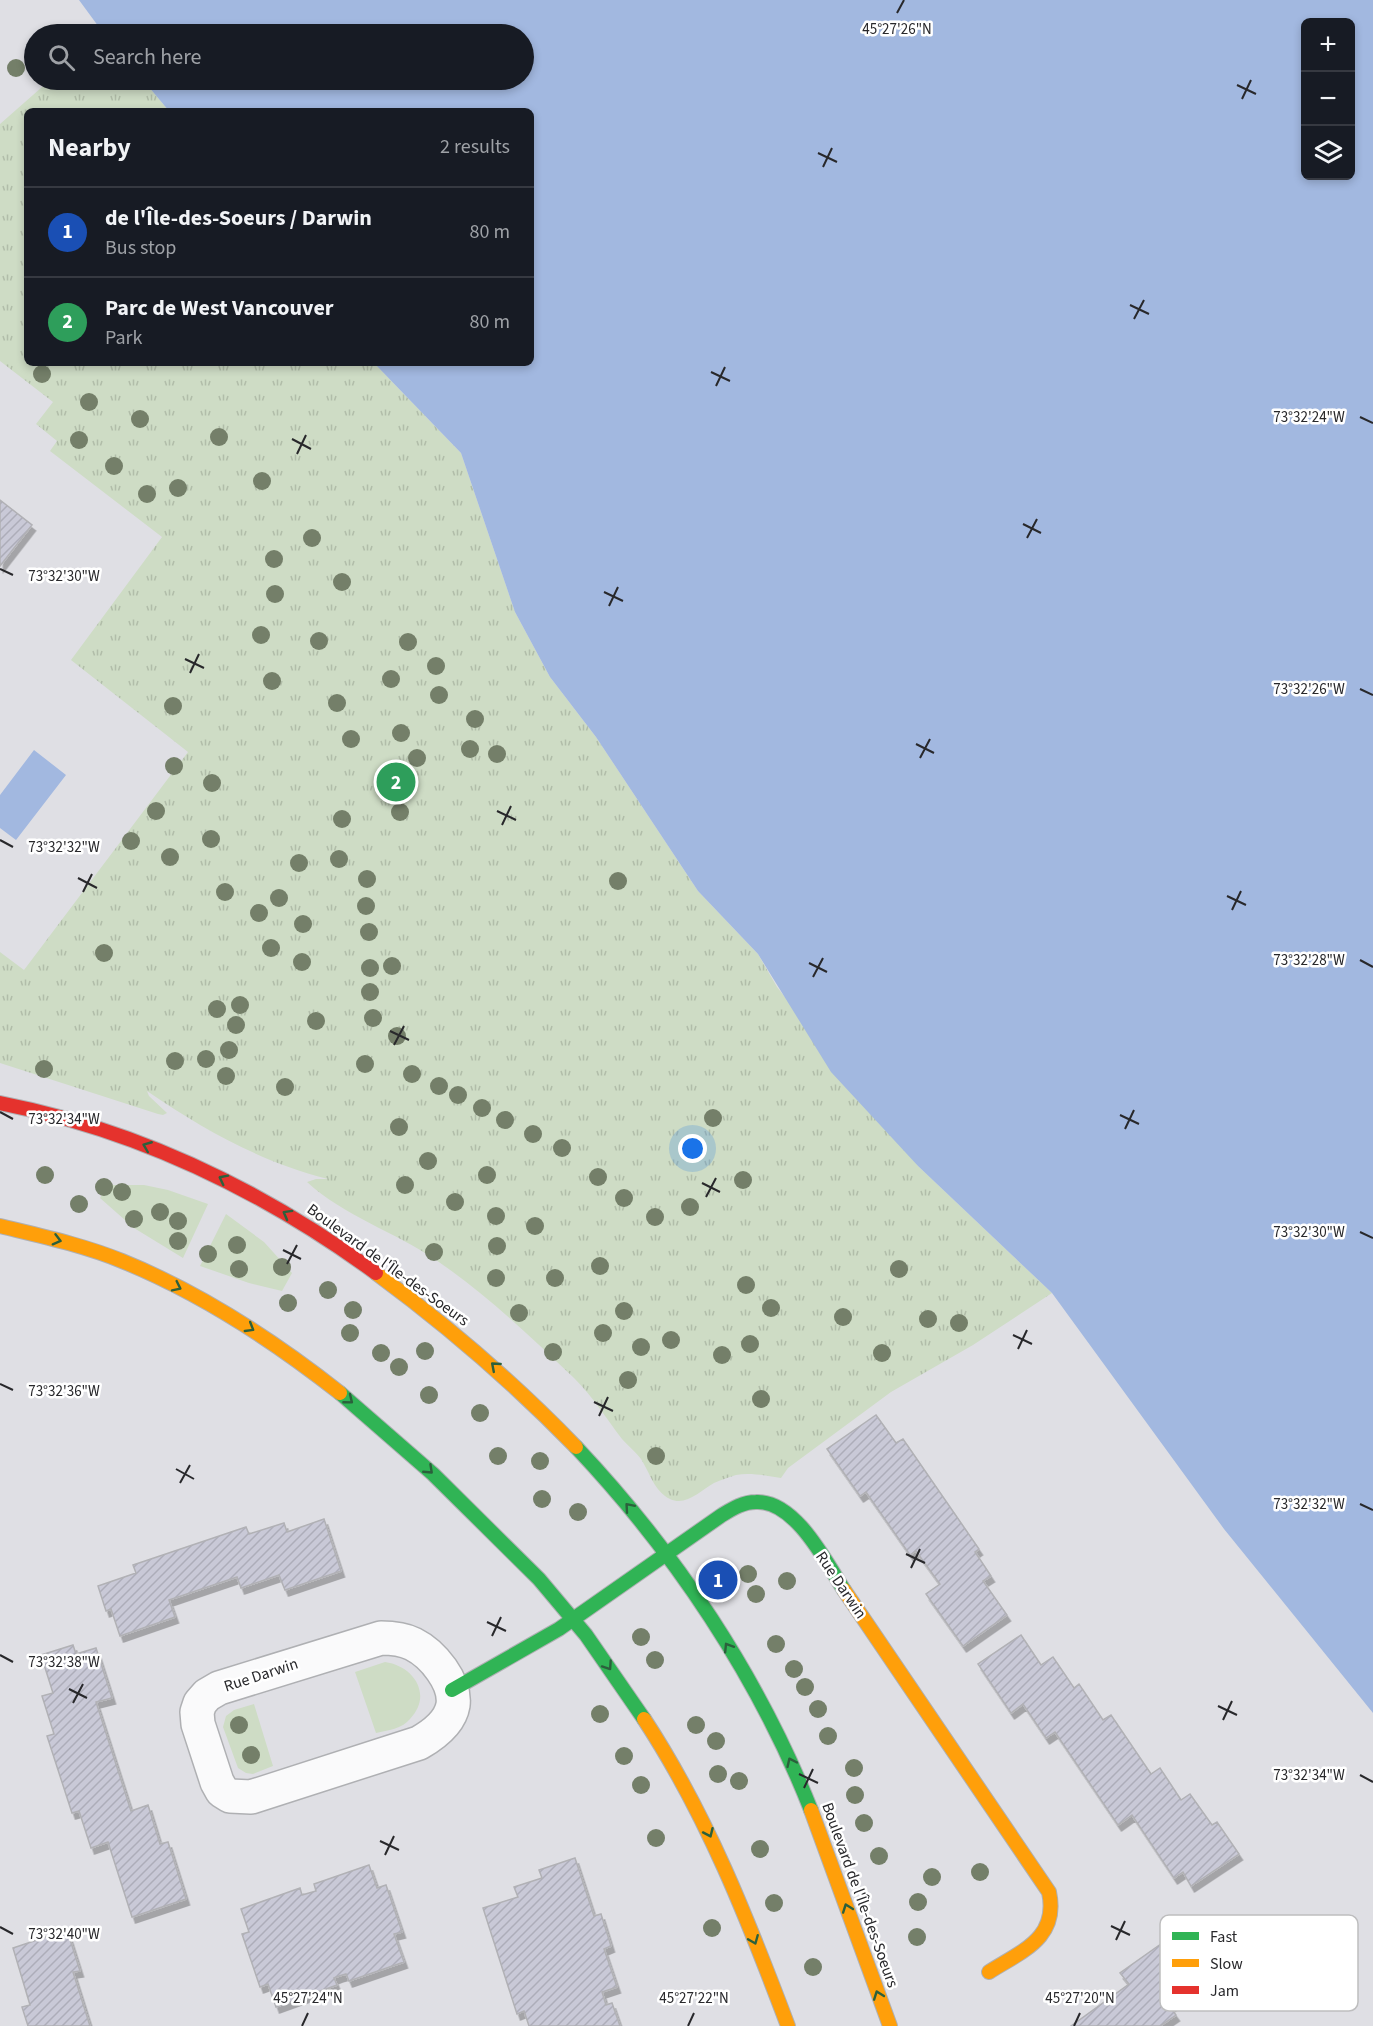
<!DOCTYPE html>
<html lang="en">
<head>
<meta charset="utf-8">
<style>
	:root { --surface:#171b24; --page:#20242c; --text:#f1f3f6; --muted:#9ea1a6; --line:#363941; --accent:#68686c }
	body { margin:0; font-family:"Source Sans 3",sans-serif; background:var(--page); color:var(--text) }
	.controls { position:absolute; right:18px; top:18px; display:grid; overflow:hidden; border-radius:9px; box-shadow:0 3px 9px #0003 }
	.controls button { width:54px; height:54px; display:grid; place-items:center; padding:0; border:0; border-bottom:2px solid var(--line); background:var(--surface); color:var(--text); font:30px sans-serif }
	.you { position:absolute; left:693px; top:1149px; width:21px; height:21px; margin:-15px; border:4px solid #fff; border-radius:50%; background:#1a73e8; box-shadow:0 0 0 9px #1a73e833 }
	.badge { display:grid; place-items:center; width:39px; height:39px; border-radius:50%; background:var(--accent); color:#fff; font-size:20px; font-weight:700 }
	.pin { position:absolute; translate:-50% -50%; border:3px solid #fff; box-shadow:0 2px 6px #0006 }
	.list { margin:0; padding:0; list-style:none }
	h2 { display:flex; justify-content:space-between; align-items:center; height:78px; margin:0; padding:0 24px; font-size:26px }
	h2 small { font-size:20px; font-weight:400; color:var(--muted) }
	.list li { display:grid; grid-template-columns:39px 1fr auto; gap:18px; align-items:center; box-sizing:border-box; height:90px; padding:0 24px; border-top:2px solid var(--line) }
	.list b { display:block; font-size:22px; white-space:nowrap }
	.list p { margin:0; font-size:20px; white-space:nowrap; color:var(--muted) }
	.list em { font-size:20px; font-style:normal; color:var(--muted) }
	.icon { flex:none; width:33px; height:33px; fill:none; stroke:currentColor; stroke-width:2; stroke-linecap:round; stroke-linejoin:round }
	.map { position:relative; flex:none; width:1373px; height:2026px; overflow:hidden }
	.search { position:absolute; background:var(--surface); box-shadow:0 3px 9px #0003; left:24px; top:24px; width:510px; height:66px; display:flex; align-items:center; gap:15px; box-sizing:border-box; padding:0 21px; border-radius:33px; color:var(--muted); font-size:22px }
	.panel { position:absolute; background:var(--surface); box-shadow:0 3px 9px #0003; left:24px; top:108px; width:510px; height:258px; border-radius:9px }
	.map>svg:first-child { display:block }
	.grass { fill:#cedcc5 }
	.park { fill:url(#park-tufts) }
	.water { fill:#a2b8e0; fill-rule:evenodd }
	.building { fill:url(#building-hatch); stroke:#b1b1b5; stroke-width:1.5; filter:url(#shadow) }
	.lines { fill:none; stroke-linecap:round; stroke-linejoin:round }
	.street-casing { stroke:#afb0b3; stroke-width:36 }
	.fast-casing { stroke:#afb0b3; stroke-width:16 }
	.slow-casing { stroke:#afb0b3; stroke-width:16 }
	.jam-casing { stroke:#afb0b3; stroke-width:16 }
	.street { stroke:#fafafb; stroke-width:33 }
	.fast { stroke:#30b455; stroke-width:14 }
	.slow { stroke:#ff9f0a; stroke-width:14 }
	.jam { stroke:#e5322d; stroke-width:14 }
	.tree { fill:#747f69 }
	.oneway { stroke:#2b603c }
	.ticks { fill:none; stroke:#28282b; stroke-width:2 }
	.labels { text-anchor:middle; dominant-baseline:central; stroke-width:5; stroke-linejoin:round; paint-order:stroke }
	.street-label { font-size:16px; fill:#28282b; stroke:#fff }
	.key { fill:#fff; stroke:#bebebf; stroke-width:1.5 }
	.key-label { font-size:16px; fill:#28282b }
	.ticks-label { font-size:15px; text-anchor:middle; fill:#28282b; stroke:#fff; stroke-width:5; stroke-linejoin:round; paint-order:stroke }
</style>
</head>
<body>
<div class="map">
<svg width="1373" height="2026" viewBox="0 0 1373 2026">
	<defs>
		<pattern id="park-tufts" width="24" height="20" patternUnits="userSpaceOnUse" patternTransform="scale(1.5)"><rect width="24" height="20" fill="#cedcc5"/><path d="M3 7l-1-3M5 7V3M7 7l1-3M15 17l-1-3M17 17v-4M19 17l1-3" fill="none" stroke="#b1bda9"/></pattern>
		<pattern id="building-hatch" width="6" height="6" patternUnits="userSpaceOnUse" patternTransform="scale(1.5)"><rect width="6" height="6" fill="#c9c9d7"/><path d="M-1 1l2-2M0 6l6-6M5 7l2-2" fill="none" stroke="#adadb9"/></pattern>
		<filter id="shadow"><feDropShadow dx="3.5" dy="6" stdDeviation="0" flood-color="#0004"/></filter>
	</defs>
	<rect width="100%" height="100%" fill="#dfdfe4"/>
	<path class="grass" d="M108,1185H144L168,1190L208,1204L183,1258L134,1228L100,1198Z
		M226,1214L264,1242L292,1273L282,1291L249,1283L200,1266Z
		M385,1662C414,1666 433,1695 410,1719C402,1729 388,1730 376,1733L355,1672Z
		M254,1704L273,1766L253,1774L246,1773L238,1768L223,1727L226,1716L234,1710Z"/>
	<path class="park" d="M50,80H143L169,111H27V363H374L461,453L515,612L550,677L596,737L698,891L758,954L777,987L918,1166L1052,1293L973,1345L891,1392L788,1468L781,1478C766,1476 751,1472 736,1475C729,1477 721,1480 714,1483C701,1490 686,1507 670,1499C654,1491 650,1473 641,1459C636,1452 628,1446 622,1439C606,1418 593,1397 574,1378C531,1337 486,1294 436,1260C395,1232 344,1216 307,1182L316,1179H328C261,1162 204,1130 147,1091L149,1096L167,1113L163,1115L158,1114L0,1063V952L24,970L188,752L71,660L162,537L50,451L57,441L36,424L53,402L0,361V124Z"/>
	<path class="water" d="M79,0H1373V1713L1224,1529L1052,1293L918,1166L831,1072L758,954L698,891L596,737L550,677L515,612L461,453L374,363H531V111H169L143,80H524V34H104ZM1306,22H1350V176H1306Z
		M34,750L66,775L16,840L0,828V795Z"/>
	<path class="building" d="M0,500L32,525L0,566Z
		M876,1415L896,1443L903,1439L979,1549L975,1552L991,1576L983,1581L1007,1615L963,1646L926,1594L940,1584L916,1551L910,1555L866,1492L860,1496L827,1449Z
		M324,1519L341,1571L285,1590L279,1575L241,1588L237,1577L169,1600L175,1617L120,1636L111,1609L106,1611L98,1586L136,1573L133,1565L246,1527L249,1534L284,1523L287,1532Z
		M1021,1635L1041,1665L1053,1657L1074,1688L1079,1684L1103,1720L1111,1715L1151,1774L1160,1768L1181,1800L1190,1794L1212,1825L1217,1822L1239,1854L1191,1886L1183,1872L1174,1878L1132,1815L1118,1825L1055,1732L1046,1738L1023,1704L1011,1713L978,1664Z
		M73,1645L76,1654L96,1648L112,1698L96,1702L131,1811L148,1805L160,1844L168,1842L186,1899L132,1917L108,1842L91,1848L79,1811L72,1813L47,1736L54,1734L42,1696L53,1693L41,1655Z
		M575,1858L594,1916L601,1914L611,1946L604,1949L617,1987L602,1992L606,2005L612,2003L620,2026H529L524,2011L517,2014L483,1908L518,1897L514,1887L542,1878L539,1870Z
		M369,1865L377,1888L386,1885L402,1932L394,1934L404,1962L349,1981L346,1974L339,1976L334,1978L337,1985L276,2007L268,1984L260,1987L242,1934L249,1932L241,1909L300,1888L302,1895L316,1891L314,1884Z
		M67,1930L80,1971L73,1972L90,2026H28L22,2007L30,2005L13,1948Z
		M1175,1934L1207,1979L1170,2007L1176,2015L1160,2026H1071L1129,1984L1120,1973Z"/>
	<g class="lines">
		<g class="street-casing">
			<path id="street" d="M381,1638C393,1638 403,1639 413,1644C433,1654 456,1682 453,1705C450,1723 433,1735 419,1743L251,1797L230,1796L222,1791L217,1782L198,1724L197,1712L200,1703L207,1695L219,1688Z"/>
		</g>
		<g class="fast-casing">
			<path id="fast" d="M340,1393L433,1474L539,1579L586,1635L644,1719
				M576,1447C675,1552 758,1676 811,1810
				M452,1690L559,1629L722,1515C732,1509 743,1502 756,1502C795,1500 826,1562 844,1590"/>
		</g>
		<g class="slow-casing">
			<path id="slow" d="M0,1226C41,1236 83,1245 122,1261C201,1293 274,1341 340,1393
				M376,1273C448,1326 514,1383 576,1447
				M844,1590L1049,1892C1059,1938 1022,1951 989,1972
				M644,1719C707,1815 748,1920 788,2026
				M811,1810L890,2026"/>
		</g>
		<g class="jam-casing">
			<path id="jam" d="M0,1103C139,1130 262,1190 376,1273"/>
		</g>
		<use href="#street" class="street"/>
		<use href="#fast" class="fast"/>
		<use href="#slow" class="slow"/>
		<use href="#jam" class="jam"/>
	</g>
	<g class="tree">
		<circle cx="16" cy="68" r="9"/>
		<circle cx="42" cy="374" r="9"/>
		<circle cx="89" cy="402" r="9"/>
		<circle cx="140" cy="419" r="9"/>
		<circle cx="219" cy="437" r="9"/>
		<circle cx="79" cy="440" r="9"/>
		<circle cx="114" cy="466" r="9"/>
		<circle cx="262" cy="481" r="9"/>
		<circle cx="178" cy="488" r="9"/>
		<circle cx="147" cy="494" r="9"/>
		<circle cx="312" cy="538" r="9"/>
		<circle cx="274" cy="559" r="9"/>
		<circle cx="342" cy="582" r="9"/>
		<circle cx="275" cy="594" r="9"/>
		<circle cx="261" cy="635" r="9"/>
		<circle cx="319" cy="641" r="9"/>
		<circle cx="408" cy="642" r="9"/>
		<circle cx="436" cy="666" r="9"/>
		<circle cx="391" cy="679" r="9"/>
		<circle cx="272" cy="681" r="9"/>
		<circle cx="439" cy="695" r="9"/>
		<circle cx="337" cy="703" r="9"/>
		<circle cx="173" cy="706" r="9"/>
		<circle cx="475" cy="719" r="9"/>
		<circle cx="401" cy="733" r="9"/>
		<circle cx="351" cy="739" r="9"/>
		<circle cx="470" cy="749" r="9"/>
		<circle cx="497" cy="754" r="9"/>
		<circle cx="417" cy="758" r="9"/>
		<circle cx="174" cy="766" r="9"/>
		<circle cx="212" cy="783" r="9"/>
		<circle cx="156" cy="811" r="9"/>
		<circle cx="400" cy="812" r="9"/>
		<circle cx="342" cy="819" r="9"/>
		<circle cx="211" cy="839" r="9"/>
		<circle cx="131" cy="841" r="9"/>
		<circle cx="170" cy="857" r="9"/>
		<circle cx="339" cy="859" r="9"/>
		<circle cx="299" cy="863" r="9"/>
		<circle cx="367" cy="879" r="9"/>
		<circle cx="618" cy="881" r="9"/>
		<circle cx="225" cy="892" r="9"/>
		<circle cx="279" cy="898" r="9"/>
		<circle cx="366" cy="906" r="9"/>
		<circle cx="259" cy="913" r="9"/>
		<circle cx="303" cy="924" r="9"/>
		<circle cx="369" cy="932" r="9"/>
		<circle cx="271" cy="948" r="9"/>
		<circle cx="104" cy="953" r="9"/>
		<circle cx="302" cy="962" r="9"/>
		<circle cx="392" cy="966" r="9"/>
		<circle cx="370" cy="968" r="9"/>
		<circle cx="370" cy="992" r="9"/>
		<circle cx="240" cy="1005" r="9"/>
		<circle cx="217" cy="1009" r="9"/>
		<circle cx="373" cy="1018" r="9"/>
		<circle cx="316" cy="1021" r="9"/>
		<circle cx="236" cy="1025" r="9"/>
		<circle cx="397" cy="1036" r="9"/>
		<circle cx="229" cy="1050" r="9"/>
		<circle cx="206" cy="1059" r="9"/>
		<circle cx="175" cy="1061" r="9"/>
		<circle cx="365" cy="1064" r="9"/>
		<circle cx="44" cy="1069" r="9"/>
		<circle cx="412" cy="1074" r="9"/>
		<circle cx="226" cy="1076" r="9"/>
		<circle cx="439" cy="1086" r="9"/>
		<circle cx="285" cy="1087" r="9"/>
		<circle cx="458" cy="1095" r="9"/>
		<circle cx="482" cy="1108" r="9"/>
		<circle cx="713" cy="1118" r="9"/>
		<circle cx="505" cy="1120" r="9"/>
		<circle cx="399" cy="1127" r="9"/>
		<circle cx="533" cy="1134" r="9"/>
		<circle cx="562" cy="1148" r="9"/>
		<circle cx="428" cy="1161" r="9"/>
		<circle cx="45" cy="1175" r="9"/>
		<circle cx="487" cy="1175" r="9"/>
		<circle cx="598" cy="1177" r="9"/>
		<circle cx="743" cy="1180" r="9"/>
		<circle cx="405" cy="1185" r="9"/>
		<circle cx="104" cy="1187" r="9"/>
		<circle cx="122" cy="1192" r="9"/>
		<circle cx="624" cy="1198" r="9"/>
		<circle cx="455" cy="1202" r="9"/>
		<circle cx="79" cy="1204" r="9"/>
		<circle cx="690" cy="1207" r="9"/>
		<circle cx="160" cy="1212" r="9"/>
		<circle cx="496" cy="1216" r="9"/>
		<circle cx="655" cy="1217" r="9"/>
		<circle cx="134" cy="1219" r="9"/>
		<circle cx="178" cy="1221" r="9"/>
		<circle cx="535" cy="1226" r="9"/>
		<circle cx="178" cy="1241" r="9"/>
		<circle cx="237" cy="1245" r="9"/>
		<circle cx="497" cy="1246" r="9"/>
		<circle cx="434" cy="1252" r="9"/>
		<circle cx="208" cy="1254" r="9"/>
		<circle cx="600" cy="1266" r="9"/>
		<circle cx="282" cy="1267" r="9"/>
		<circle cx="239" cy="1269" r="9"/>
		<circle cx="899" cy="1269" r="9"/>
		<circle cx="496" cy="1278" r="9"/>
		<circle cx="555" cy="1278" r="9"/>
		<circle cx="746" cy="1285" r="9"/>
		<circle cx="328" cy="1290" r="9"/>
		<circle cx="288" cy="1303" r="9"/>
		<circle cx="771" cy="1308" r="9"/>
		<circle cx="353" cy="1310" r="9"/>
		<circle cx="624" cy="1311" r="9"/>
		<circle cx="519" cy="1313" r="9"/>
		<circle cx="843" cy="1317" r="9"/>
		<circle cx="928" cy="1319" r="9"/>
		<circle cx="959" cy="1323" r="9"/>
		<circle cx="350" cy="1333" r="9"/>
		<circle cx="603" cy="1333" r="9"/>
		<circle cx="671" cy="1340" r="9"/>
		<circle cx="750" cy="1344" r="9"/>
		<circle cx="641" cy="1347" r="9"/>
		<circle cx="425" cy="1351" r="9"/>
		<circle cx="553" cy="1352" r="9"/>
		<circle cx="381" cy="1353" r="9"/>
		<circle cx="882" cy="1353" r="9"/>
		<circle cx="722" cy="1355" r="9"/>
		<circle cx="399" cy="1367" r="9"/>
		<circle cx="628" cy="1380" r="9"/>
		<circle cx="429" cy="1395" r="9"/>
		<circle cx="761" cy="1399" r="9"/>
		<circle cx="480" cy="1413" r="9"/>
		<circle cx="498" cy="1456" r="9"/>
		<circle cx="656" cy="1456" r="9"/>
		<circle cx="540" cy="1461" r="9"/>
		<circle cx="542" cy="1499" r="9"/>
		<circle cx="578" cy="1512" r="9"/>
		<circle cx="748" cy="1574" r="9"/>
		<circle cx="787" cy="1581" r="9"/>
		<circle cx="756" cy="1594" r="9"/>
		<circle cx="641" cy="1637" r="9"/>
		<circle cx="776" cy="1644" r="9"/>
		<circle cx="655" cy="1660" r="9"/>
		<circle cx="794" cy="1669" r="9"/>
		<circle cx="805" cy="1687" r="9"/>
		<circle cx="818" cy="1709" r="9"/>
		<circle cx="600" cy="1714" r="9"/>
		<circle cx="239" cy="1725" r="9"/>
		<circle cx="696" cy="1725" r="9"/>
		<circle cx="828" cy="1736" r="9"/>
		<circle cx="716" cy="1741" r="9"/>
		<circle cx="251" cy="1755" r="9"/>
		<circle cx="624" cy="1756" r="9"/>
		<circle cx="854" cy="1768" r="9"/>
		<circle cx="718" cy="1774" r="9"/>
		<circle cx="739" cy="1781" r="9"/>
		<circle cx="641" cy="1785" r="9"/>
		<circle cx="855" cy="1795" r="9"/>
		<circle cx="864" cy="1823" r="9"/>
		<circle cx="656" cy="1838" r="9"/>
		<circle cx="760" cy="1849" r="9"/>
		<circle cx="879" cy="1856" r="9"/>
		<circle cx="980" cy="1872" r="9"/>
		<circle cx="932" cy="1877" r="9"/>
		<circle cx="918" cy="1902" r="9"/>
		<circle cx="774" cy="1903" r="9"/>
		<circle cx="712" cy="1928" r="9"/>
		<circle cx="917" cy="1937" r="9"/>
		<circle cx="813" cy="1967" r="9"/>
	</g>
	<defs><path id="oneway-chevron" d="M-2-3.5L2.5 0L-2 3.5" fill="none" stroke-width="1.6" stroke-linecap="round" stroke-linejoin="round" transform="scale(1.5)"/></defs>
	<g class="oneway">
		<use href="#oneway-chevron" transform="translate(147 1146) rotate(-158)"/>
		<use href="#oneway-chevron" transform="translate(223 1179) rotate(-153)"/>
		<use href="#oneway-chevron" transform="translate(287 1214) rotate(-151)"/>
		<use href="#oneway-chevron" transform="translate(57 1240) rotate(15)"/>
		<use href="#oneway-chevron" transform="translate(177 1287) rotate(26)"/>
		<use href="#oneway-chevron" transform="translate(250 1328) rotate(31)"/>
		<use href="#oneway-chevron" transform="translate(495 1366) rotate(-139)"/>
		<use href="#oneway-chevron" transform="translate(349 1400) rotate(39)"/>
		<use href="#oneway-chevron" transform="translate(429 1470) rotate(43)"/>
		<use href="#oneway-chevron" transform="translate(629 1507) rotate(-131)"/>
		<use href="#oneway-chevron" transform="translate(728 1647) rotate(-122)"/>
		<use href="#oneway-chevron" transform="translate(608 1666) rotate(56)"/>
		<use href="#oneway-chevron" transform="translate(791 1762) rotate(-115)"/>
		<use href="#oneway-chevron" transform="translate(709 1833) rotate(66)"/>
		<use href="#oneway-chevron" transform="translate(847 1908) rotate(-110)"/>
		<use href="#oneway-chevron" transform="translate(754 1940) rotate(68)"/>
		<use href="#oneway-chevron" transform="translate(878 1995) rotate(-110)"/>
	</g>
	<path class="ticks" d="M897,13L904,0M1237,85L1256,94M1242,99L1251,80M818,153L837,162M823,167L832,148M1130,305L1149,314M1134,319L1144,300M711,372L730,381M716,386L725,367M1360,417L1373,423M292,439L311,449M297,454L306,435M1023,524L1041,533M1027,538L1037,519M0,569L13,575M604,592L623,601M609,606L618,587M185,659L204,668M190,673L199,654M1360,689L1373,695M916,744L934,753M920,758L930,739M497,811L516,820M502,825L511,806M0,840L13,847M78,878L97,888M83,892L92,874M1227,896L1246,905M1232,910L1241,891M1360,960L1373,967M809,963L827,972M813,977L823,958M390,1031L409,1040M394,1045L404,1026M0,1112L13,1119M1120,1115L1139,1124M1125,1129L1134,1110M702,1183L720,1192M706,1197L716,1178M1360,1232L1373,1238M283,1250L301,1259M287,1264L297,1245M1013,1335L1032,1344M1018,1349L1027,1330M0,1384L13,1390M594,1402L613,1411M599,1416L608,1397M176,1469L194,1479M180,1483L190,1465M1360,1504L1373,1510M906,1554L925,1563M911,1568L920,1549M487,1622L506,1631M492,1636L501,1617M0,1655L13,1662M69,1689L87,1698M73,1703L83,1684M1218,1706L1237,1715M1223,1720L1232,1701M799,1774L818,1783M1360,1775L1373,1782M804,1788L813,1769M380,1841L399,1850M385,1855L394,1836M1111,1926L1130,1935M0,1927L13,1934M1116,1940L1125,1921M302,2026L308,2013M688,2026L694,2013M1074,2026L1080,2013"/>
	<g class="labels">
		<g class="street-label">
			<text transform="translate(388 1265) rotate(36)">Boulevard de l'Île-des-Soeurs</text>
			<text transform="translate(841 1585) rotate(56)">Rue Darwin</text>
			<text transform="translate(261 1675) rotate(-18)">Rue Darwin</text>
			<text transform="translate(860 1895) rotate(70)">Boulevard de l'Île-des-Soeurs</text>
		</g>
	</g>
	<rect x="1160" y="1915" width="198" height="96" rx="9" class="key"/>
	<rect x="1172" y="1932" width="27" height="8" fill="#30b455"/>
	<rect x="1172" y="1959" width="27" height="8" fill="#ff9f0a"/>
	<rect x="1172" y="1986" width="27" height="8" fill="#e5322d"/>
	<g class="key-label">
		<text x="1210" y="1942">Fast</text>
		<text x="1210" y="1969">Slow</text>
		<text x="1210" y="1996">Jam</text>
	</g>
	<g class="ticks-label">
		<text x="897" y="34">45°27'26"N</text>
		<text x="1309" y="422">73°32'24"W</text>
		<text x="64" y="581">73°32'30"W</text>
		<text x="1309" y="694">73°32'26"W</text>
		<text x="64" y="852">73°32'32"W</text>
		<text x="1309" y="965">73°32'28"W</text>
		<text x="64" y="1124">73°32'34"W</text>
		<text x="1309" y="1237">73°32'30"W</text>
		<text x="64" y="1396">73°32'36"W</text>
		<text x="1309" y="1509">73°32'32"W</text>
		<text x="64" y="1667">73°32'38"W</text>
		<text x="1309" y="1780">73°32'34"W</text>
		<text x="64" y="1939">73°32'40"W</text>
		<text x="308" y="2003">45°27'24"N</text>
		<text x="694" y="2003">45°27'22"N</text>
		<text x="1080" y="2003">45°27'20"N</text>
	</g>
</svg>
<div class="controls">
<button>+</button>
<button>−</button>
<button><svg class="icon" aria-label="layers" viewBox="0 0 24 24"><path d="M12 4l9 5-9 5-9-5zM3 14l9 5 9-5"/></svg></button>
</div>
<div class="you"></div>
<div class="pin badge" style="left:718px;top:1580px;background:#1a4fb4">1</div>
<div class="pin badge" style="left:396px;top:782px;background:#2e9e5b">2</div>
<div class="search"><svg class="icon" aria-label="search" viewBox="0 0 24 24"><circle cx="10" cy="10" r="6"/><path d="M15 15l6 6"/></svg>Search here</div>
<section class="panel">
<h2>Nearby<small>2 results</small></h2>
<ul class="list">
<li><span class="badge" style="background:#1a4fb4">1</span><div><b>de l'Île-des-Soeurs / Darwin</b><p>Bus stop</p></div><em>80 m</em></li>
<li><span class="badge" style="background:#2e9e5b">2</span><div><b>Parc de West Vancouver</b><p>Park</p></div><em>80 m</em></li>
</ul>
</section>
</div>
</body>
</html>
